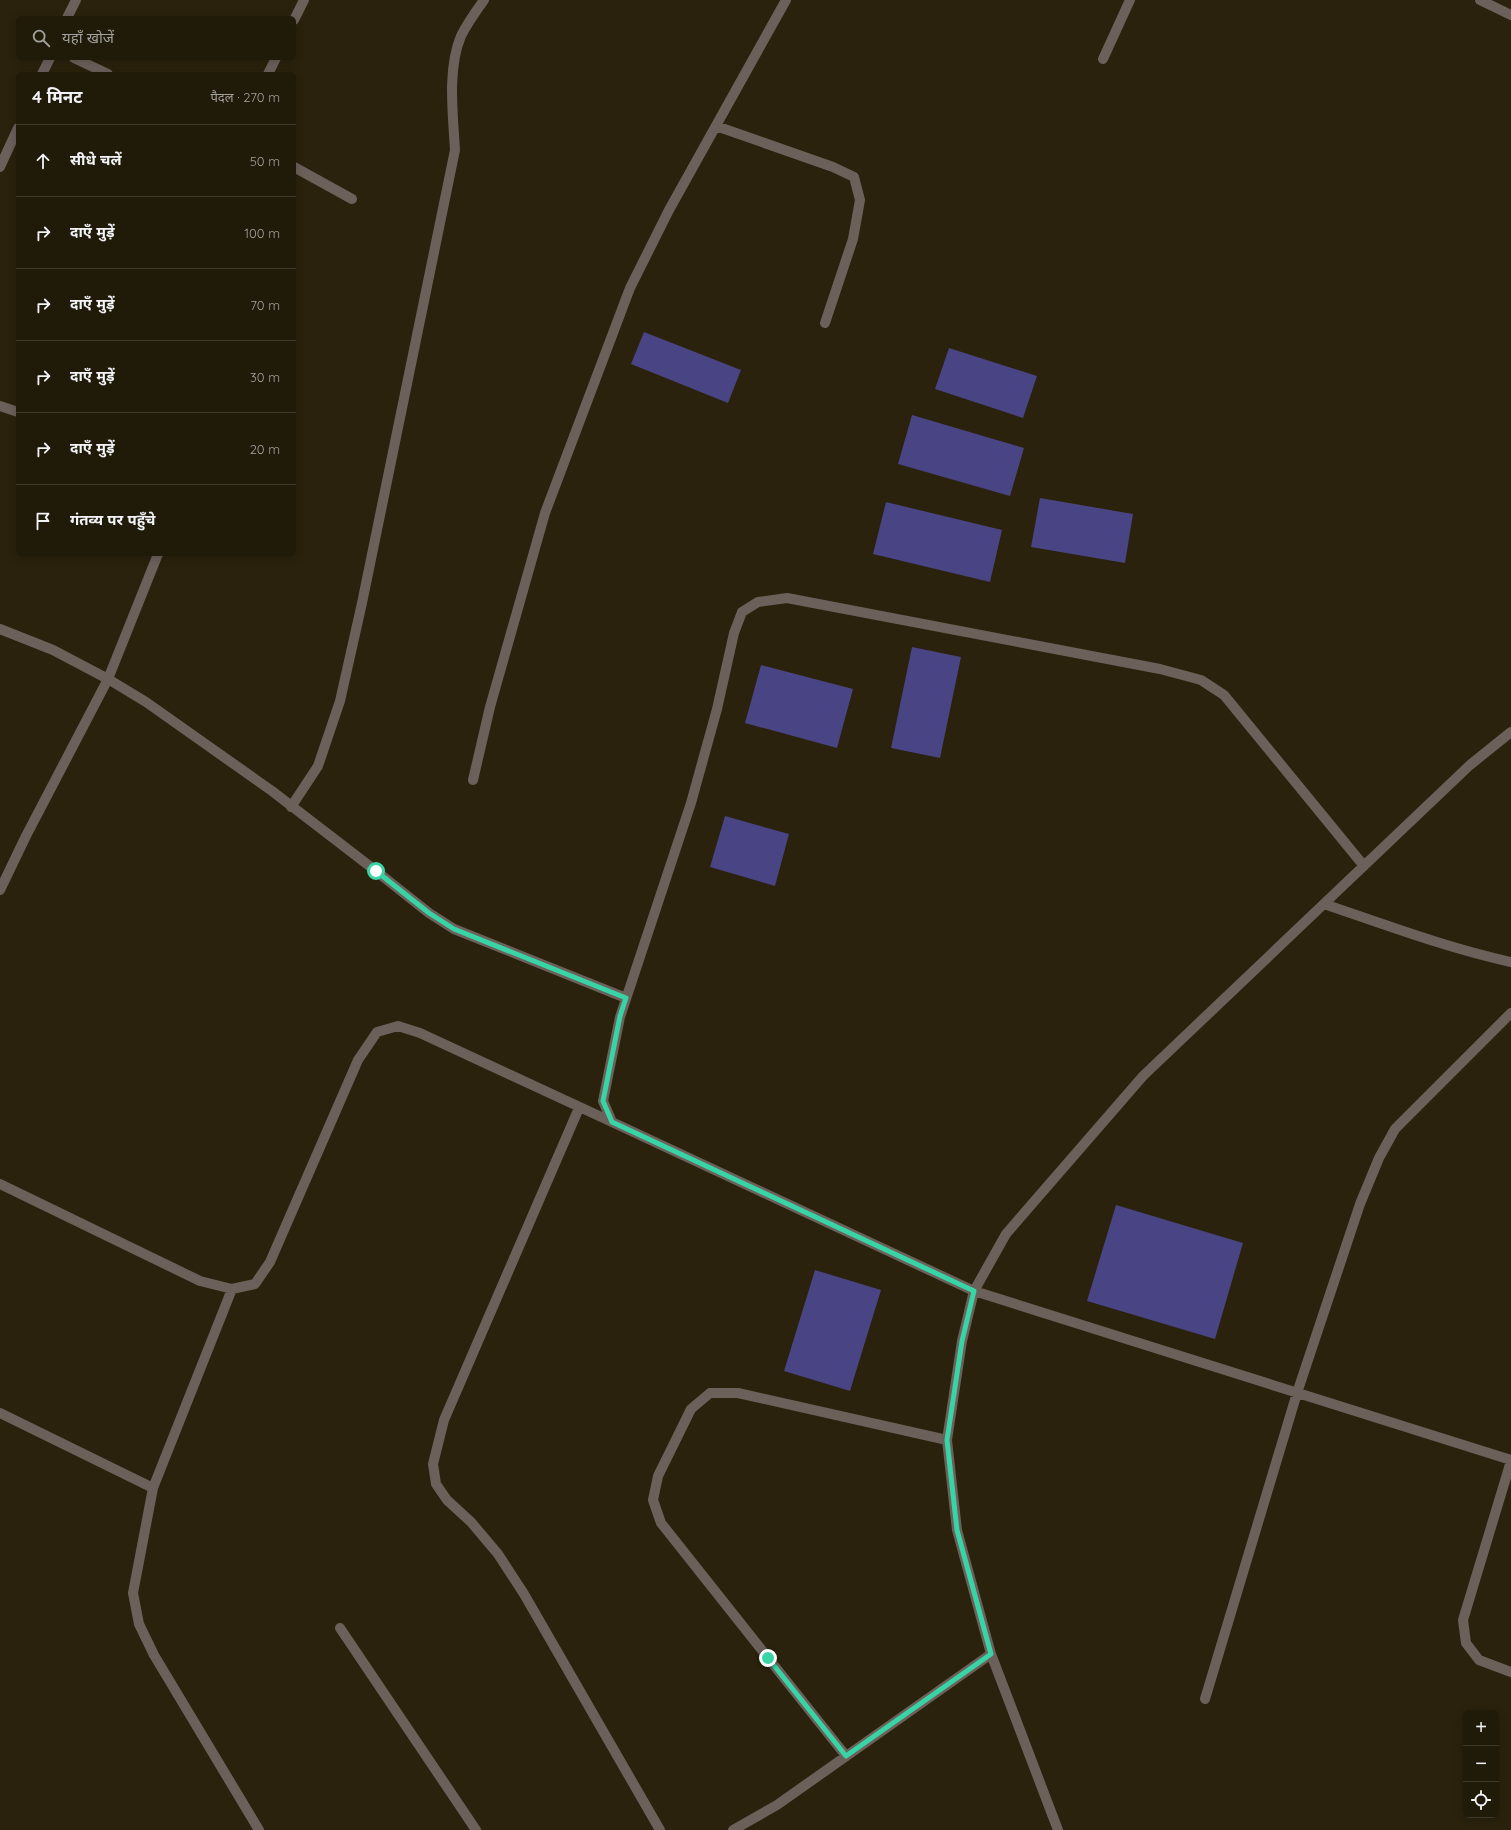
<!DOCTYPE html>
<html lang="hi">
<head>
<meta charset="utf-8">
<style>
	:root { --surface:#201a09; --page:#2d2717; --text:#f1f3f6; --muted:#a2a19c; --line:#3d382a }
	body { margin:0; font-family:Quicksand,"Noto Sans Devanagari",sans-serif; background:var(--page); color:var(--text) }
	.controls { position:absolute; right:12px; bottom:12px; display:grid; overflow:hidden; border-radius:6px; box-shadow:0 2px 10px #0003 }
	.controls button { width:36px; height:36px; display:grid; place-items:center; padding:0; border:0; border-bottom:1px solid var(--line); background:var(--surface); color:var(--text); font:20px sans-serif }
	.stop { position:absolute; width:12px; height:12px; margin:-9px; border:3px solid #38d4a6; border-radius:50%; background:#fff }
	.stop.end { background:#38d4a6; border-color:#fff; box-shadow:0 1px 4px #0008 }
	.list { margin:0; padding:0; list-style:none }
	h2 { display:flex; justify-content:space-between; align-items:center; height:52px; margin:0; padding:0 16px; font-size:17px }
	h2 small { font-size:13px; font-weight:400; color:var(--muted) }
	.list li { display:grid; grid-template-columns:26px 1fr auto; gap:12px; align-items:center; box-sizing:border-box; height:72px; padding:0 16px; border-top:1px solid var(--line) }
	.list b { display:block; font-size:15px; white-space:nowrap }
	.list em { font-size:13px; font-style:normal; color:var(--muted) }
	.icon { flex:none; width:22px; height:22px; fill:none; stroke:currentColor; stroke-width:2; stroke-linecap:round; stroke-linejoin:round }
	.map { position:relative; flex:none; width:1511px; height:1830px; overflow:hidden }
	.search { position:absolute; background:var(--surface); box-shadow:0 2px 10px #0003; left:16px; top:16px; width:280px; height:44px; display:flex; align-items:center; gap:10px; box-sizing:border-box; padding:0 14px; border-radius:6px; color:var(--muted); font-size:15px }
	.panel { position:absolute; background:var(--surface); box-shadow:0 2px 10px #0003; left:16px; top:72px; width:280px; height:484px; border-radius:6px }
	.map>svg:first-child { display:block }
	.building { fill:#494483 }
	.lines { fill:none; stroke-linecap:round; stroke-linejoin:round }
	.minor { stroke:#6c605b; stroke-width:10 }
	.route { stroke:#38d4a6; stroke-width:5 }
</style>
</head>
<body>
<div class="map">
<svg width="1511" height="1830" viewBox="0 0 1511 1830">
	<rect width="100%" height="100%" fill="#2a220c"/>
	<path class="building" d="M644,332L741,370L728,403L631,364Z
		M949,348L1037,376L1023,418L935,389Z
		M912,415L1024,448L1010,496L898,464Z
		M1040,498L1133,514L1125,563L1031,547Z
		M886,502L1002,530L990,582L873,554Z
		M912,647L961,657L940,758L891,748Z
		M761,665L853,689L837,748L745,723Z
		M725,816L789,834L775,886L710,867Z
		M1116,1205L1243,1243L1215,1339L1087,1301Z
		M815,1270L881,1290L850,1391L784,1371Z"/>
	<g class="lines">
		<path class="minor" d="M1480,0L1511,15
			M67,18L76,0
			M294,20L304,0
			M74,58L108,74
			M1103,59L1130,0
			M42,74L50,58
			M268,74L276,58
			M716,126L833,167L854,177L860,200L853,239L825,323
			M0,167L18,128
			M294,167L352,199
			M0,406L18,412
			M0,629L53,650L108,679L146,702L272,791L376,871L429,913L454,929L626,998
			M473,780L490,707L545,513L630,288L669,210L786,0
			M291,807L318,766L340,701L362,603L455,150C453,115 447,69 461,36C467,24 476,11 484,0
			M1364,866L1224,695L1201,680L1160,669L787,598L758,602L742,612L734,633L717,709L691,803L620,1017L603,1101L612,1122L974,1291L1511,1460
			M0,890L26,836L108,679L158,554
			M1324,904C1386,925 1447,948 1511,962
			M579,1108L444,1420L433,1464L436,1484L447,1500L471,1522L498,1554L524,1594L660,1830
			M0,1184L200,1281L232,1289L255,1284L270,1262L358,1060L377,1032L398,1026L420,1033L612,1122
			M232,1289L153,1488L133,1593L139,1624L154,1655L259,1830
			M0,1413L153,1488
			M1511,1461L1463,1620L1466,1643L1479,1660L1511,1672
			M340,1628L476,1830
			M1205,1699L1297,1393L1360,1204L1379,1158L1395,1129L1511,1013
			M846,1756L661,1523L653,1500L658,1476L691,1409L710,1393H738L947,1440
			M733,1830L777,1805L991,1654
			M1058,1830L991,1654L957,1530L947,1440L962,1341L974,1291L1006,1234L1143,1076L1470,765L1511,732"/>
	</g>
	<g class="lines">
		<path class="route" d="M376,871L429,913L454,929L626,998L620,1016L603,1101L612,1122L974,1291L962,1341L947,1440L957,1530L991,1654L846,1756L768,1658"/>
	</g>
</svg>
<div class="controls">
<button>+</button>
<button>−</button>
<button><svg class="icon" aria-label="locate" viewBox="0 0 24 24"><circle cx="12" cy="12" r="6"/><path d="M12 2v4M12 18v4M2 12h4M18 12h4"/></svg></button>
</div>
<div class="stop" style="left:376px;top:871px"></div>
<div class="stop end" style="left:768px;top:1658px"></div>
<div class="search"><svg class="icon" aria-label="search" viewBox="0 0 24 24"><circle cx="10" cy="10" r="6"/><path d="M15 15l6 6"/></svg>यहाँ खोजें</div>
<section class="panel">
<h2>4 मिनट<small>पैदल · 270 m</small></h2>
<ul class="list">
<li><svg class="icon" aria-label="ahead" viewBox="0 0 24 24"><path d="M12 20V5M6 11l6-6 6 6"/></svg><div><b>सीधे चलें</b></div><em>50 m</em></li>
<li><svg class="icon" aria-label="right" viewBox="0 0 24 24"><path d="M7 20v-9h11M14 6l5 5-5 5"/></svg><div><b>दाएँ मुड़ें</b></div><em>100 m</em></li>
<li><svg class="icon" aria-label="right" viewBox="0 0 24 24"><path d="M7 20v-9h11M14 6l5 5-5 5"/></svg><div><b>दाएँ मुड़ें</b></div><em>70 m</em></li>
<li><svg class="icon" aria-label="right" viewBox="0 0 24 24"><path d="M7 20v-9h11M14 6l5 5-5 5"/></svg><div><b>दाएँ मुड़ें</b></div><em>30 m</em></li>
<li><svg class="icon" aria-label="right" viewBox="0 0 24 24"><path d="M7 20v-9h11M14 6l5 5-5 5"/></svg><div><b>दाएँ मुड़ें</b></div><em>20 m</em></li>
<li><svg class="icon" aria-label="arrive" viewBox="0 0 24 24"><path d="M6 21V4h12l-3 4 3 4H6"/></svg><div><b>गंतव्य पर पहुँचे</b></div></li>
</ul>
</section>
</div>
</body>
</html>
